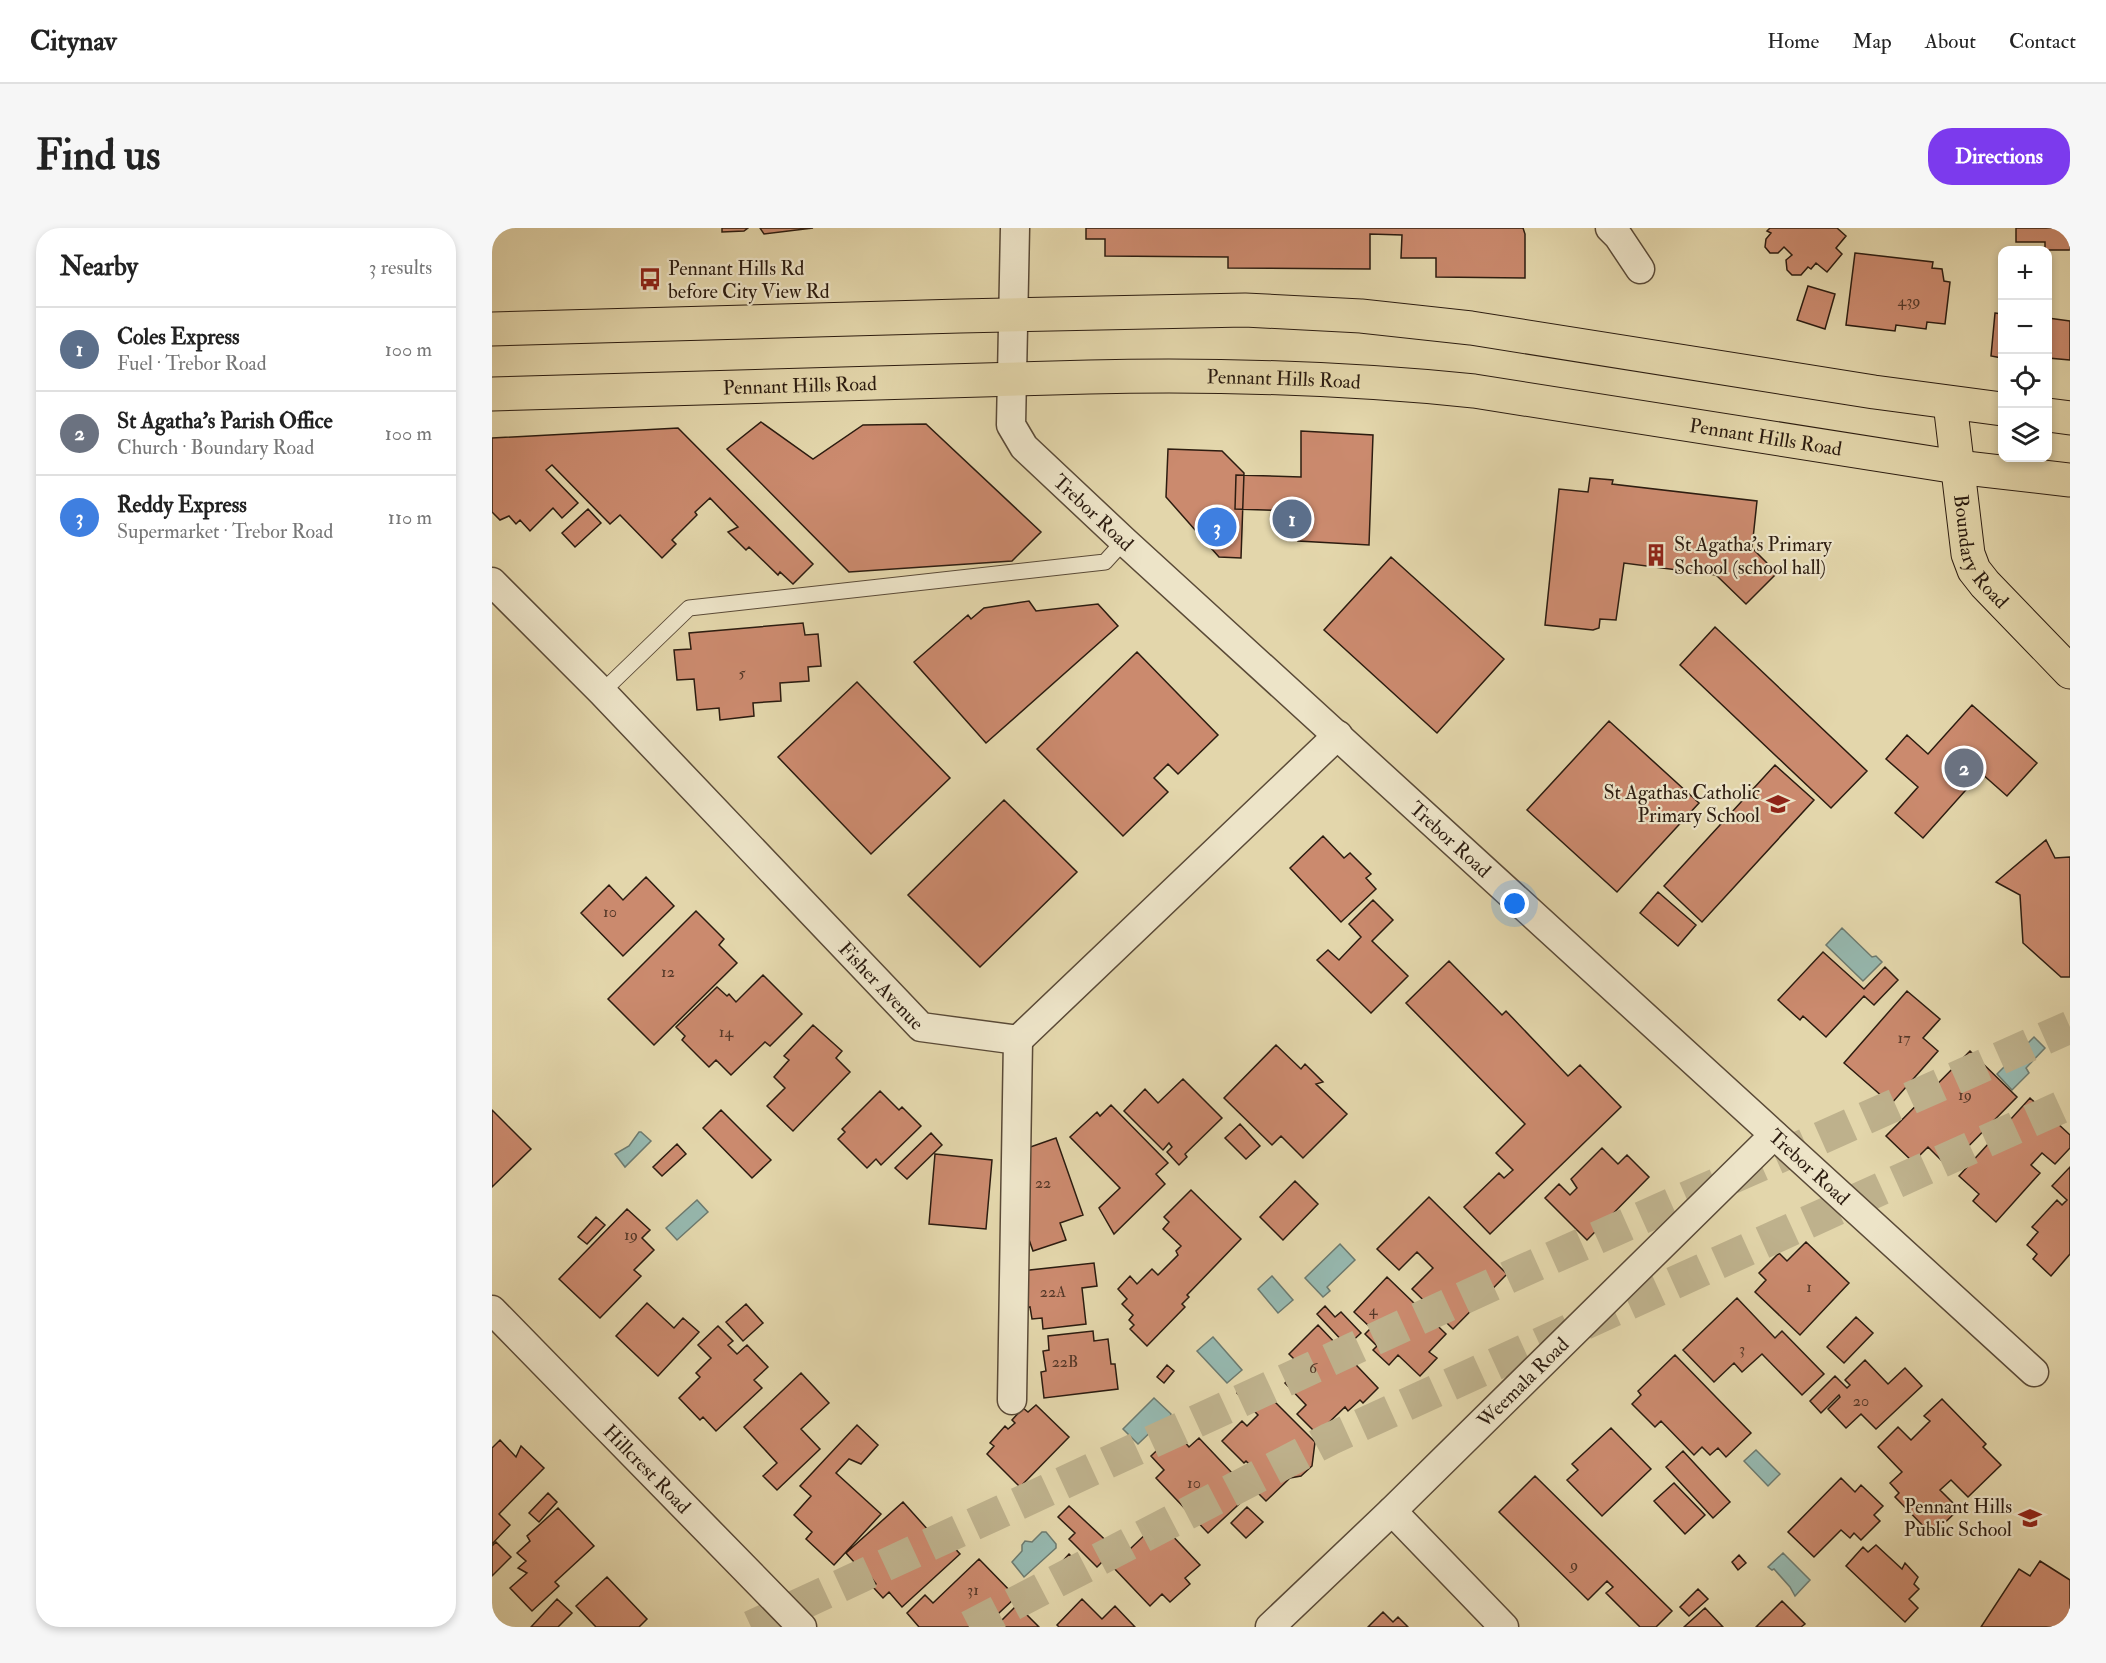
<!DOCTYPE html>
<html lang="en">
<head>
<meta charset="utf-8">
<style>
	:root { --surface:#fff; --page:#f6f6f6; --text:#222; --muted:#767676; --line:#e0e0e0; --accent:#7c3aed }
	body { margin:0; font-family:"IM FELL Double Pica",serif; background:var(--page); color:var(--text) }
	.controls { position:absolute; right:18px; top:18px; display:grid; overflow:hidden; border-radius:12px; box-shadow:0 3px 9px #0003 }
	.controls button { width:54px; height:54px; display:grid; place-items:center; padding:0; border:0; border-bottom:2px solid var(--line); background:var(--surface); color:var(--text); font:30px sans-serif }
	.you { position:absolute; left:1023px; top:676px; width:21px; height:21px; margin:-15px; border:4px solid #fff; border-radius:50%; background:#1a73e8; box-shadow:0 0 0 9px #1a73e833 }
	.badge { display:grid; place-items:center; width:39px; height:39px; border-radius:50%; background:var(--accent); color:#fff; font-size:20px; font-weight:700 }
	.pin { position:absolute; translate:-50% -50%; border:3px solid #fff; box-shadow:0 2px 6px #0006 }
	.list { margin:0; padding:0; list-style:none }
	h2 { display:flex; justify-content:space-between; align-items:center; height:78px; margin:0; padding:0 24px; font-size:26px }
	h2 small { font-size:20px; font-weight:400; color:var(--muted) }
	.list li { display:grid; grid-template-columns:39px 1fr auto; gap:18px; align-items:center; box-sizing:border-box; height:84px; padding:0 24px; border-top:2px solid var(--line) }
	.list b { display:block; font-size:22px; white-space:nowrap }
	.list p { margin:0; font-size:20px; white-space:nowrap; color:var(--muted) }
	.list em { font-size:20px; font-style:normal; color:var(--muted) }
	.icon { flex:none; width:33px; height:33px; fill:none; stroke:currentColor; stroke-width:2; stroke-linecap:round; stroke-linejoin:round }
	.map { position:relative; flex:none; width:1578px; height:1399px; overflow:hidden; border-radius:24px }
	header { display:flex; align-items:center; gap:36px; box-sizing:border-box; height:84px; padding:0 30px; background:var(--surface); border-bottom:2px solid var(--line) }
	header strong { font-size:28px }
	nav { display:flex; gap:33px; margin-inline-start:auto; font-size:21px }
	.intro { display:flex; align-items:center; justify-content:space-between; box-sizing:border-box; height:144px; padding:0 36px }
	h1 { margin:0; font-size:42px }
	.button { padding:15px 27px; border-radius:24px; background:var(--accent); color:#fff; font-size:21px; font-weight:700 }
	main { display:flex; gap:36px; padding:0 36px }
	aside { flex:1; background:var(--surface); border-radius:24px; box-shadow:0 3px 9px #0003 }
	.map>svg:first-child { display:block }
	.water { fill:#96b8af; stroke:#6c7a6f; stroke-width:1.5 }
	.building { fill:#cb8a6e; stroke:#2c1c10; stroke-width:1.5 }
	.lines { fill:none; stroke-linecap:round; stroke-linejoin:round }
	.highway-tunnel { stroke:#beb18c; stroke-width:33; stroke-dasharray:33 16; stroke-linecap:butt }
	.lane-casing { stroke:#5a4a37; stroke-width:17 }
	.street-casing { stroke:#5a4a37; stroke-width:31 }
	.primary-casing { stroke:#2c1c10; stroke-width:35 }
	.highway-casing { stroke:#2c1c10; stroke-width:35 }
	.lane { stroke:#ede4c8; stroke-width:15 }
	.street { stroke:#ede4c8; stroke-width:28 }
	.primary { stroke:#e3d6ab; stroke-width:33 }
	.highway { stroke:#e3d6ab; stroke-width:33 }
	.labels { text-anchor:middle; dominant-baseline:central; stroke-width:4.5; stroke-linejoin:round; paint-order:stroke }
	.number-label { font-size:16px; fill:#543828 }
	.poi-label { font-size:20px; fill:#2c1c10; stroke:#ede4c8; text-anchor:start }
	.street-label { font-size:20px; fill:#2c1c10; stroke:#ede4c8 }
</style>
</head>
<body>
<header>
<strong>Citynav</strong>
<nav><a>Home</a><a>Map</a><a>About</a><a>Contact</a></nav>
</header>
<div class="intro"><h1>Find us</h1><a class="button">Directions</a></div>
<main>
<aside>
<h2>Nearby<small>3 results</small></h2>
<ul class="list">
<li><span class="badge" style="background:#5c6f8a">1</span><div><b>Coles Express</b><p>Fuel · Trebor Road</p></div><em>100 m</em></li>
<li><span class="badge" style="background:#6b7280">2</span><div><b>St Agatha's Parish Office</b><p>Church · Boundary Road</p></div><em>100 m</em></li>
<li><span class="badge" style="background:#3f7fe0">3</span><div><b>Reddy Express</b><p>Supermarket · Trebor Road</p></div><em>110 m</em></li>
</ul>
</aside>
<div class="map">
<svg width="1578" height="1399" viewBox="0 0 1578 1399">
	<rect width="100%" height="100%" fill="#e3d6ab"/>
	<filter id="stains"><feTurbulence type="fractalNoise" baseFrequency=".00333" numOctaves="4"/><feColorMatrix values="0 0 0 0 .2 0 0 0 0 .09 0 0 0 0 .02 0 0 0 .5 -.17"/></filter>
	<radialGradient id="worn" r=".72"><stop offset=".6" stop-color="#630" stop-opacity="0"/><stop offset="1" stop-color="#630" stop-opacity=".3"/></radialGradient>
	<path class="water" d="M1350,700L1380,729L1384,728L1390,734L1371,753L1334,717Z
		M1542,809L1553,820L1534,840L1537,845L1520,862L1505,846Z
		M147,904H149L159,913L133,939L123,926L137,918Z
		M205,972L216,984L185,1012L174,1000Z
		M848,1016L863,1032L835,1059L838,1063L831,1069L813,1050Z
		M780,1048L801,1072L786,1085L766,1061Z
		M721,1109L750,1142L735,1155L705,1123Z
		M662,1170L679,1186L678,1191L673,1196H667L646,1216L631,1201Z
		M1264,1222L1288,1246L1276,1258L1252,1233Z
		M550,1304H554L564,1316V1320L532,1349L520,1334L530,1323V1317L533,1313L540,1314Z
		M1291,1325L1318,1352L1303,1368L1298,1359L1282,1341L1280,1342L1276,1339Z"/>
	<path class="building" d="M230,0H256L252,3L230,4Z
		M268,0H321L272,6Z
		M594,0H1031L1033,6V50L944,49V30H909L910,7L878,6V41L736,40V29L613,28V11H594Z
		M1278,0H1345L1354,8L1344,20L1350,26L1335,44L1324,35L1319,41L1316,39L1309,47H1300L1295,42L1294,32L1300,27L1292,19L1286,25H1278L1273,19L1274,11L1279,5L1275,3Z
		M1524,0H1578V22H1553V14H1524Z
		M1363,25L1441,34L1440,40L1450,41L1452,53L1458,54L1453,96L1435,94L1434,101L1404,97L1403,103L1354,97Z
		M1316,58L1343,66L1333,101L1305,92Z
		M1503,85L1510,86V130L1499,128Z
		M1556,90L1578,93V132L1556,130Z
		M269,194L321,231L371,197L434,196L549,304L520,333L357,344L235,221Z
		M186,200L321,336L301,356L288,344L286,347L257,319L254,322L236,304L246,299L218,270L203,284L205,287L180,312L184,316L170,330L128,287L118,296L60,237L54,242L86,275L70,290L61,280L38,303L28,292L24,296L17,288L8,292L0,284V210Z
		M809,203L881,207L877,317L806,313L807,283L743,281L744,247L809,249Z
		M676,221L730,223L752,245L749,330L727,329L674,269Z
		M1098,250L1121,252L1120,256L1265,273L1260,320L1285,345L1254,376L1224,347L1132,335L1124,392L1108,391L1107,400L1101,402L1053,397L1067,261L1096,264Z
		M96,281L109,295L83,319L70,305Z
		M899,329L1012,431L945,505L832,402Z
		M537,373L544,383L606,376L626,398L494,515L422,434L476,387L479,391L492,380Z
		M311,395L313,407L326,406L329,438L316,439L317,453L288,455L289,473L261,475L262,488L228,492L227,480L205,482L202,451L185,452L182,422L199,421L197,405Z
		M1223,399L1375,543L1339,580L1188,437Z
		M645,424L726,507L686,546L676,536L662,550L676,564L631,608L545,521Z
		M365,454L458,550L379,626L286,529Z
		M1480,477L1545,535L1515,568L1489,545L1431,610L1403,585L1426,559L1394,531L1415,507L1436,526Z
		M1117,493L1207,575L1125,664L1035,582Z
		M1283,537L1322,572L1210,694L1172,658Z
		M512,572L585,644L488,739L416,667Z
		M831,608L852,630L858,625L879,646L874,650L884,661L849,694L798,640Z
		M1554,612L1563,630L1578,629V749H1569L1531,715L1528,667L1504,654Z
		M154,649L182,678L131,728L89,685L117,657L131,672Z
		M1166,664L1204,697L1186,718L1148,685Z
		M881,672L901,692L880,713L916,748L879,785L825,732L836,722L847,732L869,709L857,696Z
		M204,683L232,711L227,717L245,735L162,817L116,771Z
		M1331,724L1372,761L1393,739L1406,752L1382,777L1372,768L1334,809L1311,788L1308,792L1286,772Z
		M957,733L1010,787L1014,783L1076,848L1088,837L1129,879L998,1006L972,979L1007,945L1012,950L1021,942L1004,925L1033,896L914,775Z
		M271,747L310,786L278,818L273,814L239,847L224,832L217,839L190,812L193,808L184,799L225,759L235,768L237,766L244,774Z
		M1415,763L1448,791L1431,810L1446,823L1399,876L1352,835Z
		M321,797L350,823L344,830L358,844L301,903L275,878L293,860L282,849L297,832L292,828Z
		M784,817L809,841L813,836L831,854L824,856L855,886L811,930L789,908L780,917L732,870Z
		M1478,823L1525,869L1456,939L1436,919L1421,934L1394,908Z
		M691,851L730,890L693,926L695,929L687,937L675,924L680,919L677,915L671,922L632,883L653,861L666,875Z
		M388,863L407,882L410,879L429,898L389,937L384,931L375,940L346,911L353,904L350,901Z
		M1538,870L1578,907V920L1563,936L1550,925L1539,937L1548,945L1504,994L1481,973L1487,966L1467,948Z
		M619,877L676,935L664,946L673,956L622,1006L607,980L628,960L578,909L605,884L608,888Z
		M0,882L39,921L0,959Z
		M229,882L279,932L260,950L211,900Z
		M748,896L768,918L754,931L733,910Z
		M439,905L450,917L415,951L403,940Z
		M564,910L591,987L568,995L574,1012L541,1023L525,977L524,924Z
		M185,916L194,926L170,948L161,939Z
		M1110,920L1126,936L1135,927L1157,949L1095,1012L1053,970L1067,956L1078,967L1085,960L1079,951Z
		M443,926L500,932L494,1001L437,996Z
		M1578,939V1026L1559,1048L1541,1031L1545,1026L1535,1017L1546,1004L1540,999L1565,972L1570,977L1575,972L1560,958Z
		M803,953L826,976L791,1012L768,989Z
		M699,962L749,1011L695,1067L697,1069L690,1076L693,1079L655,1118L638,1101L642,1097L637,1092L641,1087L630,1076L635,1071L626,1061L638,1048L645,1056L660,1041L666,1047L686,1027L684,1023L689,1018L671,1001L677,994L672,989Z
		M937,969L1015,1046L961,1101L920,1061L941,1040L925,1024L907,1042L885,1021Z
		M135,981L158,1002L150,1010L162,1022L142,1042L149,1048L108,1090L67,1051Z
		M104,989L113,997L95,1016L86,1009Z
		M1314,1014L1357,1055L1308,1107L1263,1064L1274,1052L1267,1045L1287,1025L1295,1033Z
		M602,1035L605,1058L590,1060L594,1096L551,1101L550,1090L540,1091L538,1079L533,1080L529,1043Z
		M895,1049L954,1106L937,1124L945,1130L928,1148L906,1127L897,1137L881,1122L885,1118L873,1106L879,1100L862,1084Z
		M1245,1070L1283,1110L1290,1103L1332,1146L1310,1167L1270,1126L1250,1144L1242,1135L1222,1154L1191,1122Z
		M155,1075L182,1100L191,1090L207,1104L166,1148L124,1108Z
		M254,1076L271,1095L251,1113L234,1094Z
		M833,1078L843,1089L849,1084L869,1105L855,1118L825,1086Z
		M1364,1089L1381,1105L1352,1135L1335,1119Z
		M826,1097L886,1160L871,1175L868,1172L856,1183L853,1179L825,1206L805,1186L814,1177L793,1155L810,1139L797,1126Z
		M226,1098L241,1113L236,1117L245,1126L255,1117L276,1139L262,1152L270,1160L224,1203L211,1189L208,1192L187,1170L208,1149L204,1145L219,1130L206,1117Z
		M601,1103L602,1113L616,1111L619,1136H623L626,1161L552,1170L549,1144L554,1143L551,1123L557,1122L556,1108Z
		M1183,1127L1259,1205L1234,1229L1226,1220L1218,1227L1210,1219L1202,1227L1169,1193L1163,1199L1140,1176L1149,1167L1146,1163Z
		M1373,1132L1396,1156L1413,1140L1430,1158L1384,1201L1369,1186L1354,1200L1336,1181L1348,1169L1347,1167L1329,1185L1318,1173L1343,1148L1355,1160L1358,1157L1353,1152Z
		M675,1137L682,1143L672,1155L665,1149Z
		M309,1145L337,1175L309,1201L328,1221L285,1262L271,1248L285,1235L252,1199Z
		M760,1151L823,1214L820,1238L809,1248L798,1250L774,1273L752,1251L762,1241L754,1233L752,1235L730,1213L750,1193L755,1198L766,1187L745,1165Z
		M1450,1171L1494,1216L1491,1219L1509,1237L1476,1269L1459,1252L1448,1262L1467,1281L1440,1307L1403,1269L1407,1265L1398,1255L1410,1244L1386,1219L1406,1199L1419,1212L1438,1193L1432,1188Z
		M544,1177L577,1209L528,1259L495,1226L502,1218L498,1215L513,1198L516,1201L523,1195L520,1192L531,1180L536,1184Z
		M365,1197L386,1217L369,1236L357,1231L344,1245L389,1286L342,1337L314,1311L320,1304L302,1287L319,1268L308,1258Z
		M1119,1200L1159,1241L1110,1288L1075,1252L1086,1242L1080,1236Z
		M684,1204L697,1219L707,1210L759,1265L716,1305L664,1250L672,1242L659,1228Z
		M8,1212L24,1229L29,1218L52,1240L7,1286L18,1297L0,1316V1220Z
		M1191,1223L1238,1274L1221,1290L1174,1239Z
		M1043,1248L1180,1383L1164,1399H1148L1114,1365L1121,1359L1115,1353L1096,1372L1007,1284Z
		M1349,1250L1363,1264L1369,1257L1391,1278L1382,1287L1388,1293L1369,1312L1362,1305L1358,1310L1349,1302L1322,1329L1296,1304Z
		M1182,1255L1213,1287L1193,1306L1162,1273Z
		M56,1265L65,1274L47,1294L37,1285Z
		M411,1274L437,1303L443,1299L468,1326L410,1379L397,1364L391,1370L381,1359L384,1356L378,1348L375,1351L362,1337L363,1335L354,1325Z
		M577,1278L623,1321L605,1339L577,1311L583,1305L566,1289Z
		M755,1279L771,1294L754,1310L739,1295Z
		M66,1280L102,1318L63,1354L67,1358L40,1383L18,1360L35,1345L26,1340L34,1333L25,1325L38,1313L35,1308Z
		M674,1301L708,1337L693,1350L698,1356L678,1374L670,1366L658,1378L620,1338L657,1303L664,1311Z
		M4,1314L19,1329L0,1348V1318Z
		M1384,1317L1410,1341L1413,1335L1426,1349L1422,1356L1427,1361L1417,1371L1426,1380L1413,1394L1354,1338L1371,1319L1376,1324Z
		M577,1326L585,1334L576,1344L568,1336Z
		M1247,1327L1254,1335L1246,1342L1240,1334Z
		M487,1331L524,1369L492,1399H427L415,1385L433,1367L441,1375Z
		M1548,1333L1578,1352V1399H1489L1527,1341L1538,1348Z
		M115,1349L155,1391L147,1399H104L84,1378Z
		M1206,1361L1216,1371L1197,1388L1188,1379Z
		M65,1371L80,1385L66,1399H39Z
		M590,1371L610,1391L623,1378L643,1399H567L565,1397Z
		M1290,1373L1313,1396L1309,1399H1264Z
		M525,1377L547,1399H503Z
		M1213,1380L1231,1399H1192Z
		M891,1384L901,1394L906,1389L916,1399H876Z"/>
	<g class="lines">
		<path class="highway-tunnel" d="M259,1399L1019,1048L1578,799
			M477,1399L838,1211L1578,875"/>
		<g class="lane-casing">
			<path id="lane" d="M110,464L197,380L613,334L632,313"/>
		</g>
		<g class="street-casing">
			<g id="street">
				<path id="s1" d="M523,0L519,197L532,219L632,313L1542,1144"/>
				<path d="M1118,0L1126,8L1148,41"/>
				<path id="s2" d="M0,354L110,464L429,799L526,812L846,507"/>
				<path id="s3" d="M0,1082L310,1399"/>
				<path d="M520,1172L526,812"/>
				<path d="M900,1283L1012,1399"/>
				<path id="s4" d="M778,1399L900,1283L1282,907"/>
			</g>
		</g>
		<g class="primary-casing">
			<g id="primary">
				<path id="s5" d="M1458,175L1476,326L1482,342L1493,356L1578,444"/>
			</g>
		</g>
		<g class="highway-casing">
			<g id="highway">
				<path d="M0,101L468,88L753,82L869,88L979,100L1382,164L1510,181"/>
				<path id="s6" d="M0,166L597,149C725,146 854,150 982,163L1465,239L1578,252"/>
				<path d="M1556,187L1578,190"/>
			</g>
		</g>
		<use href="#lane" class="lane"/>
		<use href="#street" class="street"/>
		<use href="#primary" class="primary"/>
		<use href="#highway" class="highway"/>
	</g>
	<defs>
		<g id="bus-bare" transform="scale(1.8)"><path d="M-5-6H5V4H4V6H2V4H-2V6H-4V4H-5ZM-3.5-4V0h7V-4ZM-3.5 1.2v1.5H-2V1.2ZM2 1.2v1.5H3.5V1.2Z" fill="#8f2418" stroke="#ede4c8" stroke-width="2.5" paint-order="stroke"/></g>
		<g id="building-bare" transform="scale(1.8)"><path d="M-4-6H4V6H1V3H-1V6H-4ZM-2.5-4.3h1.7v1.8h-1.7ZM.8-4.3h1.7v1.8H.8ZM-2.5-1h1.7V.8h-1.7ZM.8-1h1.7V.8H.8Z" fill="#8f2418" stroke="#ede4c8" stroke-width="2.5" paint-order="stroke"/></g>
		<g id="school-bare" transform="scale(1.8)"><path d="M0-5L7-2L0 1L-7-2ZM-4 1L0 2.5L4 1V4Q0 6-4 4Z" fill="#8f2418" stroke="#ede4c8" stroke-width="2.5" paint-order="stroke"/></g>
	</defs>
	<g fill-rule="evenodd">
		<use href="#bus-bare" x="158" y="51"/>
		<use href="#building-bare" x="1164" y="327"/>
		<use href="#school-bare" x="1286" y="576"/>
		<use href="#school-bare" x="1538" y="1290"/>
	</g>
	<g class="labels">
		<g class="number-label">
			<text x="1417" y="73">439</text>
			<text x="250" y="445">5</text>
			<text x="118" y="684">10</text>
			<text x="176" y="744">12</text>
			<text x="234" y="804">14</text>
			<text x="1412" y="810">17</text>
			<text x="1473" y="867">19</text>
			<text x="551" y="955">22</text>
			<text x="139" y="1007">19</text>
			<text x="1317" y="1059">1</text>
			<text x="561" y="1064">22A</text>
			<text x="881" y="1082">4</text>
			<text x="1250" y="1121">3</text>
			<text x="573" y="1134">22B</text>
			<text x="821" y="1140">6</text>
			<text x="1369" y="1173">20</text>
			<text x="702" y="1255">10</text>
			<text x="1082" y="1337">9</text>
			<text x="481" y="1362">31</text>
		</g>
		<g class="poi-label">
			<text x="176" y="40">Pennant Hills Rd<tspan x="176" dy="23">before City View Rd</tspan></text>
			<text x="1182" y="316">St Agatha's Primary<tspan x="1182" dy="23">School (school hall)</tspan></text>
			<text x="1268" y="564" text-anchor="end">St Agathas Catholic<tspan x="1268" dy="23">Primary School</tspan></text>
			<text x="1520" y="1278" text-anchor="end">Pennant Hills<tspan x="1520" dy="23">Public School</tspan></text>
		</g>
		<g class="street-label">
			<text stroke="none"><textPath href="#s6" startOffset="792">Pennant Hills Road</textPath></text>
			<text stroke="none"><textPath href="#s6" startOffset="308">Pennant Hills Road</textPath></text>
			<text stroke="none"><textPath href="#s6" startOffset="1278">Pennant Hills Road</textPath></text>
			<text stroke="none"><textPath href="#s1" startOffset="318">Trebor Road</textPath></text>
			<text stroke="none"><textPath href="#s5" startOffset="154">Boundary Road</textPath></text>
			<text stroke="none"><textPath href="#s1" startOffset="802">Trebor Road</textPath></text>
			<text stroke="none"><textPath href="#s2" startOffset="561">Fisher Avenue</textPath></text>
			<text stroke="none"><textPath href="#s1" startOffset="1288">Trebor Road</textPath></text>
			<text stroke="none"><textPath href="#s4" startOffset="352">Weemala Road</textPath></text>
			<text stroke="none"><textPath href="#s3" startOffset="222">Hillcrest Road</textPath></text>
		</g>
	</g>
	<rect width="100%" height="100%" filter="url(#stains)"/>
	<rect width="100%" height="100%" fill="url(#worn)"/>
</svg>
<div class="controls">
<button>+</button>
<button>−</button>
<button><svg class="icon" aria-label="locate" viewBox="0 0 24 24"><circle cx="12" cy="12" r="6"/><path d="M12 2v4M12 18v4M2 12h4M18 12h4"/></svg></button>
<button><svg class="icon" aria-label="layers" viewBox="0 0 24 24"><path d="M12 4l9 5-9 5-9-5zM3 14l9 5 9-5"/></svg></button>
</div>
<div class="you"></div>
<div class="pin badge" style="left:800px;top:291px;background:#5c6f8a">1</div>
<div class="pin badge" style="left:1472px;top:540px;background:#6b7280">2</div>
<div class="pin badge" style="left:725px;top:299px;background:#3f7fe0">3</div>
</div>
</main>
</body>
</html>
